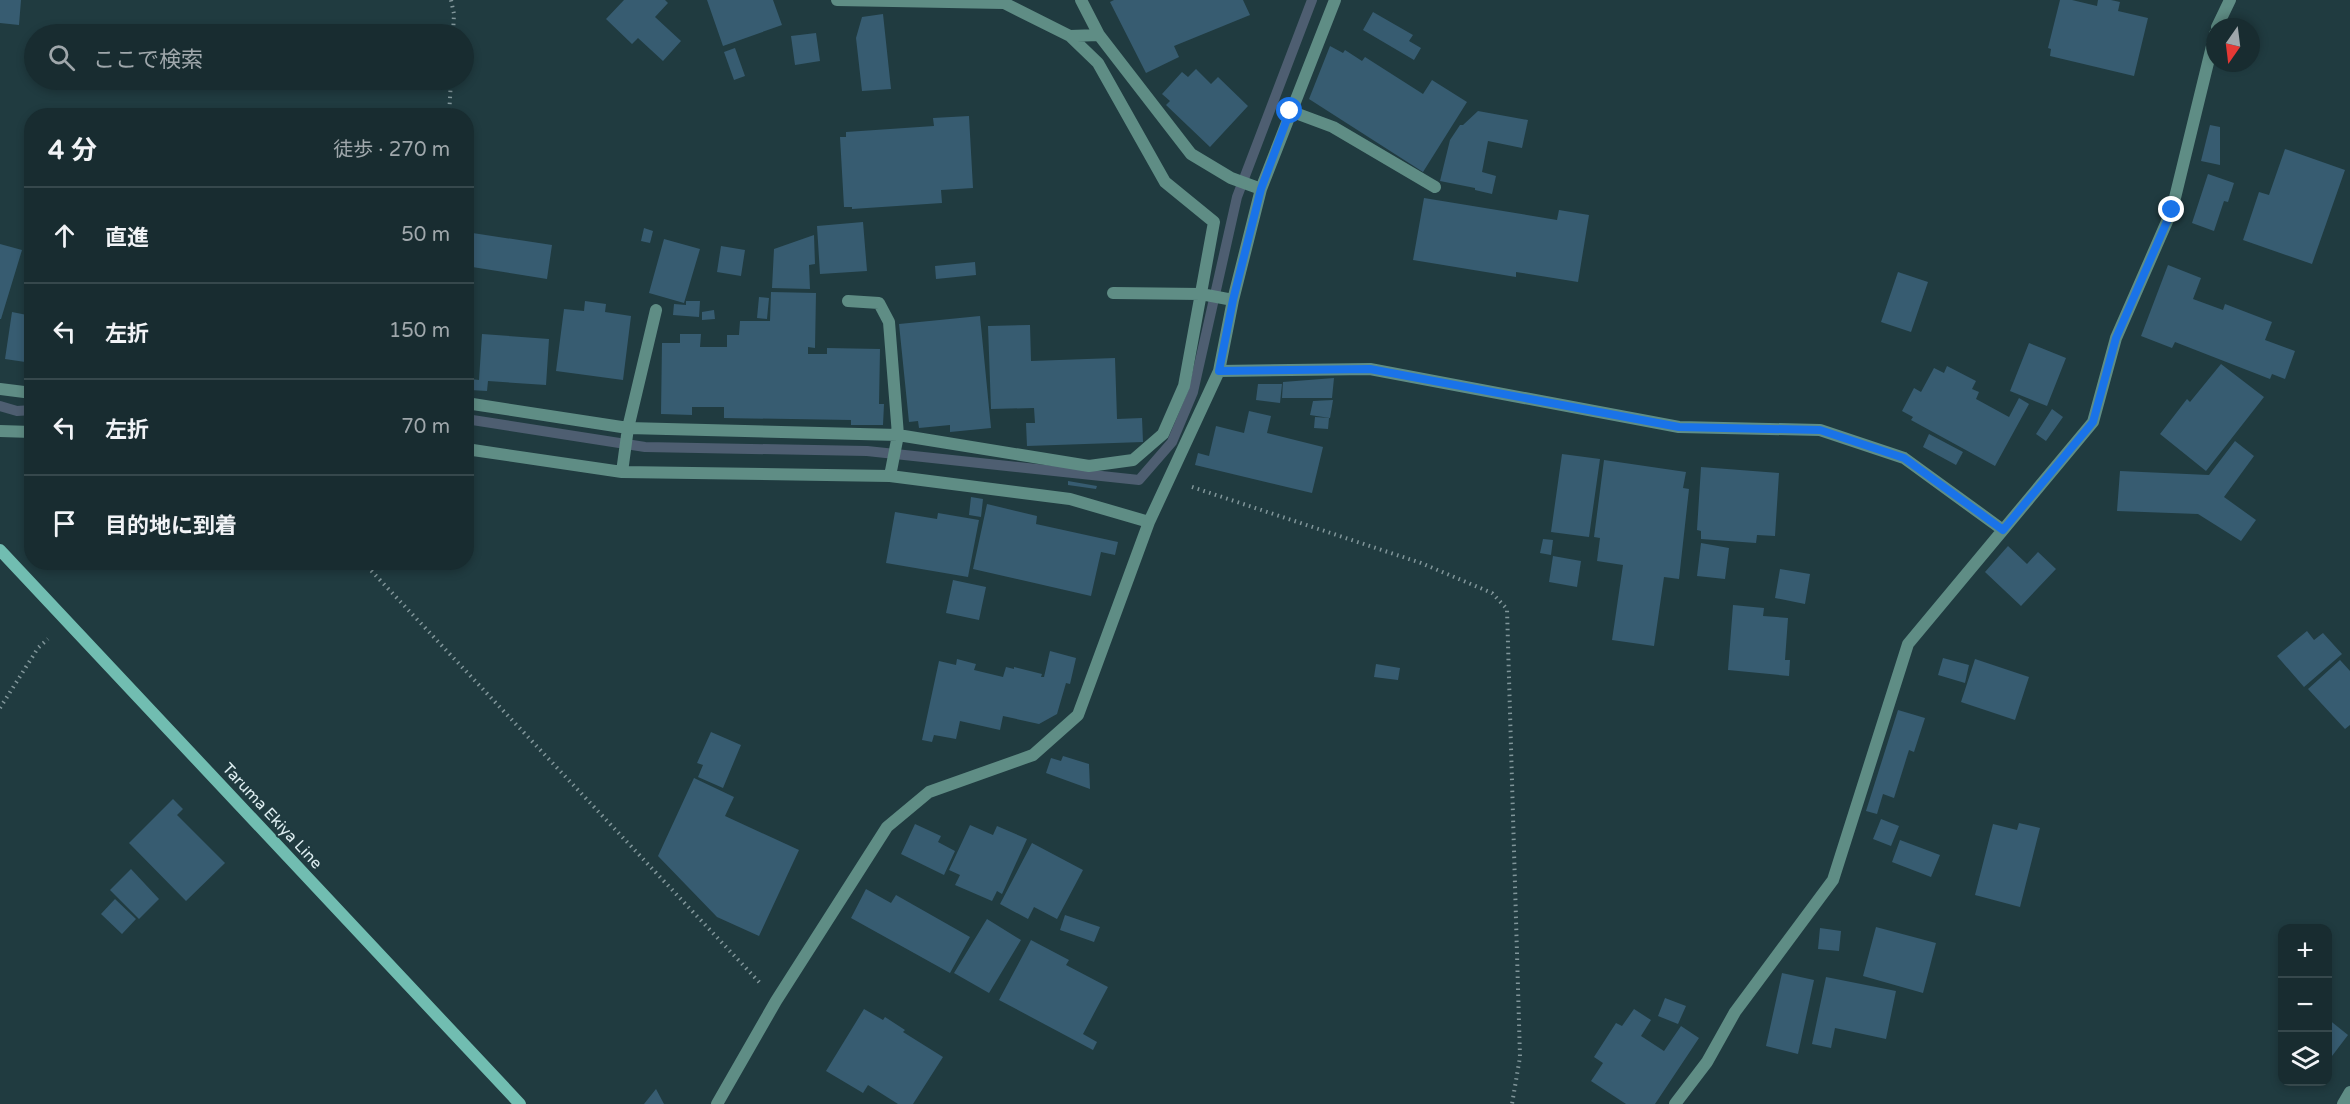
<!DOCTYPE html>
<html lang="ja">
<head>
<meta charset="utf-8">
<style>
	:root { --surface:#182c30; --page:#25383c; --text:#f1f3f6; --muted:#9fa7ab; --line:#36484c }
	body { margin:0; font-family:"Varela Round","Noto Sans JP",sans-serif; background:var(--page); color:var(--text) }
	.controls { position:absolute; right:18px; bottom:18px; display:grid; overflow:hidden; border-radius:12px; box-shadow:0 3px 9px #0003 }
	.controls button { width:54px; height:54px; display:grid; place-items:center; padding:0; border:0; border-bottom:2px solid var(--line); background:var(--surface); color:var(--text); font:30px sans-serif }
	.compass { position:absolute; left:2206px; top:18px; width:54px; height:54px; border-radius:50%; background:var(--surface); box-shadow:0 3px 9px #0003; rotate:194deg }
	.stop { position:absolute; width:18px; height:18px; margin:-14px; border:4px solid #1a73e8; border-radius:50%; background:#fff }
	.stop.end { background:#1a73e8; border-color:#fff; box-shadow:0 2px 6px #0008 }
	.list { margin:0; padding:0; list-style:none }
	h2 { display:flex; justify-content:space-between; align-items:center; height:78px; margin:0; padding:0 24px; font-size:26px }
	h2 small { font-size:20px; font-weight:400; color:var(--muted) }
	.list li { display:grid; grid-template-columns:39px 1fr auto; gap:18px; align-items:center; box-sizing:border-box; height:96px; padding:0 24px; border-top:2px solid var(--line) }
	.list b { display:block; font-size:22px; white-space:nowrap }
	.list em { font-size:20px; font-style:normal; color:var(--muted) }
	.icon { flex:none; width:33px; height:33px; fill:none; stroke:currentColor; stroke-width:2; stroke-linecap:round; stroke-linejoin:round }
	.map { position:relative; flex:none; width:2350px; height:1104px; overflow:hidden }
	.search { position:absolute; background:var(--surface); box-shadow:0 3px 9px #0003; left:24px; top:24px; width:450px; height:66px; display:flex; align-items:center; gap:15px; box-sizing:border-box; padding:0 21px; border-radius:33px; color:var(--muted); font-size:22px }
	.panel { position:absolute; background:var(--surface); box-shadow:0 3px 9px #0003; left:24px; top:108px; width:450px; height:462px; border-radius:24px }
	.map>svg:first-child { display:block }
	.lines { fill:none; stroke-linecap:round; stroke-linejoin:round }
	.stream { stroke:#4e5e71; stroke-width:10 }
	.building { fill:#375c71 }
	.path { stroke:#81969a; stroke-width:4; stroke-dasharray:1.5 4.5; stroke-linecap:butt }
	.service { stroke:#5f8d85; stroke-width:12 }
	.minor { stroke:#5f8d85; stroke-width:12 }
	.secondary { stroke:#71bdb1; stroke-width:12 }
	.route { stroke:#1a73e8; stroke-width:8 }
	.labels { text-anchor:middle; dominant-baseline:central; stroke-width:4.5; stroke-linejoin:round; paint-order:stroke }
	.street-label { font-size:16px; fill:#ddedf0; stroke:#203b40 }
</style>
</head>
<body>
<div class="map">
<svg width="2350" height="1104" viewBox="0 0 2350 1104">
	<rect width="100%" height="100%" fill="#203b40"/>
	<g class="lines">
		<path class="stream" d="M0,406L17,411L32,410
			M466,419L645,447L867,451L1139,480L1172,442L1193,392L1237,197L1312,0"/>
	</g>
	<path class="building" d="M0,0H21L19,25L0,23Z
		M624,0H665L668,3L655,17L681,41L663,61L638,38L632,44L606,19Z
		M707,0H773L782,25L723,46Z
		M1114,0H1243L1250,15L1174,46L1179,57L1146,73L1110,2Z
		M2060,0H2072L2097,6L2098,0H2111L2120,2L2118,11L2148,18L2134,76L2050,56L2051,49L2048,48Z
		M1373,12L1413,35L1409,41L1421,48L1414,60L1363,30Z
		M883,14L891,89L862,91L856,38L862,17Z
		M816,33L820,61L795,65L791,36Z
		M1330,46L1343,53L1345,50L1362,61L1365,57L1423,94L1432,80L1467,102L1423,172L1309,99Z
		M735,48L745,76L734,80L724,52Z
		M1196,69L1211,84L1218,77L1248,106L1210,147L1166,105L1170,101L1162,94L1182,72L1188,77Z
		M1478,111L1528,120L1522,148L1488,141L1482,172L1496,176L1492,194L1475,190V188L1440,181L1450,140L1460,125H1463Z
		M969,116L973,188L941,190L942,203L852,209V207H844L840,137H846V132L934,126L933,118Z
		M2210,125L2220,127V165L2201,161Z
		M2285,149L2345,170L2312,264L2243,240L2259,192L2269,195Z
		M2208,174L2234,183L2228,202L2224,201L2214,231L2192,223Z
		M1424,198L1557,220L1559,210L1589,215L1578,282L1516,272V277L1413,260Z
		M863,222L867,271L820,274L817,226Z
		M644,228L653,231L650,243L641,241Z
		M466,232L552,245L547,279L466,266Z
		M814,235L815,264L809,265L810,289L772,288L774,249Z
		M664,239L700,249L684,303L649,293Z
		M0,244L22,250L1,319H0Z
		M721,246L745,250L741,276L717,272Z
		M975,262L976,275L936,279L935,266Z
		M2168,265L2201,278L2193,299L2223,310L2225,304L2272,322L2265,340L2295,351L2285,379L2272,374L2270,379L2175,342L2172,348L2141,336Z
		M1898,272L1928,282L1911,332L1881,322Z
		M771,292L816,293L815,348L808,347V354H827V348L880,349L879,404H884L883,425H851V420L724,418V407H692V415L661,414L662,343H680V334H701L700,347H727V335H739L740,321H770Z
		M759,297L769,298L767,319L757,318Z
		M585,301L606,304L605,312L631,316L623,380L556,371L564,309L584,311Z
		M686,301H700L699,317L673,315L674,304L686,305Z
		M714,310L715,319L702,320V312Z
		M12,312L32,316V363L5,359Z
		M980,316L991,428L950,432V425L919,428L918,421L909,422L899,324Z
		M1030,325L1031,361L1115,358L1117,419L1142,418L1143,442L1027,446L1026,423H1035L1034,408L991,409L988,326Z
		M482,334L549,339L546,385L488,381L487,391L470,390L471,379L479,380Z
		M466,335L472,336L468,370H466Z
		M2029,343L2066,358L2047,406L2010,391Z
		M2221,364L2264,397L2206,471L2160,434L2187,399L2190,402Z
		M1947,366L1976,381L1972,389L1979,392L1976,399L2009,417L2019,398L2029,404L1995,466L1911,420L1913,417L1902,411L1914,388L1921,392L1934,368L1944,373Z
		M1334,378L1332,398H1282L1283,382Z
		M1258,384H1282L1280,403L1256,400Z
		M1333,400L1330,418L1310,415L1313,401Z
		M2052,409L2063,417L2046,441L2036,434Z
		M1249,411L1271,416L1267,433L1323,447L1312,493L1195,465L1198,453L1209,456L1216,426L1244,433Z
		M1315,417L1329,418L1328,429L1314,428Z
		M1929,434L1963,452L1956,465L1923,447Z
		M2235,441L2254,456L2224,497L2256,520L2241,541L2198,514L2117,511L2120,471L2209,475Z
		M1562,454L1600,459L1589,537L1551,532Z
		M1604,460L1686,472L1683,488L1689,489L1679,579L1664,577L1654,646L1612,640L1623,565L1597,561L1600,538L1594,537Z
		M1701,467L1779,473L1775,536L1757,535L1756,543L1701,539V531L1697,530Z
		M1068,481L1097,486L1096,489L1068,485Z
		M971,497L983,499L981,517L969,515Z
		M987,504L1037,516L1036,524L1118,542L1115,555L1101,552L1091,596L973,569Z
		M895,512L937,519L938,513L979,520L968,577L886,563Z
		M1543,539L1553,540L1551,555L1540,553Z
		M1701,543L1729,548L1725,579L1697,576Z
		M2008,546L2027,564L2038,552L2056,569L2021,606L1985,572Z
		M1553,556L1581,561L1577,587L1549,582Z
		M1780,569L1810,574L1805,604L1775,598Z
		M953,580L986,587L979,620L946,613Z
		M1733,605L1764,608L1763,616L1788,618L1785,660H1790L1789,676L1728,670Z
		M2307,631L2314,640L2323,633L2342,654L2304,687L2277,656Z
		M1050,651L1076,658L1070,684L1066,683L1057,714L1039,724L1003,716L1000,730L960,721L956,739L934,735L932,742L922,740L939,661L956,665L957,659L976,664L974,670L1003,677L1006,667L1014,669V667L1042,674L1041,677H1044Z
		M1943,658L1969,665L1965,683L1938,675Z
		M1975,659L2029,677L2015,720L1961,702Z
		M2340,660L2350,671V725L2345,729L2308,689Z
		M1376,664L1400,668L1398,680L1374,677Z
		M1898,710L1925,718L1914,752L1909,750L1894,798L1883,794L1877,814L1866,811Z
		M711,732L741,745L723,788L698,777L703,765L697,763Z
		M1063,756L1089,764L1090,789L1046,773L1051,758L1061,761Z
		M694,778L734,797L725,816L799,850L759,936L717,917L658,856Z
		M173,799L183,809L177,815L225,863L186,901L129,843Z
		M1881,819L1899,826L1891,846L1873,839Z
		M2019,823L2040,828L2020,907L1975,895L1993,824L2017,830Z
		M915,824L941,836L938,842L955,851L944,875L901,854Z
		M970,825L993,835L997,826L1027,839L1002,894L997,891L992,901L955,885L960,875L949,870Z
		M1900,840L1940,855L1931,877L1892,862Z
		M1032,843L1083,870L1057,919L1034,907L1028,919L1000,904Z
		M131,869L159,899L139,919L110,890Z
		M866,889L891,903L896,895L970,937L950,973L851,918Z
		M115,899L136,919L122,934L101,914Z
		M1065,915L1100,927L1094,942L1060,930Z
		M987,919L1021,940L989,993L954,973Z
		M1876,927L1936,943L1923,993L1863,976Z
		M1820,928L1841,931L1839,951L1818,949Z
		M1031,940L1069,960L1066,965L1108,987L1083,1034L1097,1042L1093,1050L999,1000Z
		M1782,973L1814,980L1798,1054L1766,1046Z
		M1826,977L1896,991L1886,1039L1835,1028L1831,1048L1812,1044Z
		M1665,998L1686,1006L1678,1024L1658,1016Z
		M864,1009L883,1020L885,1017L905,1030L903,1032L943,1057L913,1104H898L868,1085L863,1093L826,1071Z
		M1634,1009L1651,1020L1641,1036L1664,1051L1681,1026L1699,1038L1655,1104H1626L1591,1081L1603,1063L1594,1057L1616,1023L1622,1026Z
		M2328,1019L2348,1035L2332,1056L2328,1053Z
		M656,1089L664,1104H644Z"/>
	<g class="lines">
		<path class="path" d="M451,0L454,14L453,34
			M449,116L451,80
			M1192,487L1421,563L1492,593L1507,609L1520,1057L1512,1104
			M363,562L760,983
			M0,708L38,648L48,639"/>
		<path class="service" d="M1290,111L1333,127L1435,187"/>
		<path class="minor" d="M837,0L1004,3L1070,36L1099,35
			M1081,0L1099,35L1191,154L1231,178L1261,189
			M2217,27L2230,0
			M1113,293L1201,294L1233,300
			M848,301L879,303L889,322L898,435L890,476
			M1219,371L1370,369L1679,427L1820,430L1904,458L2003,530
			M0,389L32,393
			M466,403L628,428L898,435L1089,466L1133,460L1163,434L1184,386L1214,222L1165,182L1098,63L1070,36
			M0,431L32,432
			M466,449L622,472L890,476L1070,499L1149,522
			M622,472L628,428L656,310
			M717,1104L776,1001L887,827L929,792L1033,755L1078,715L1149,522L1219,371L1233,300L1261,189L1335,0
			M1675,1104L1707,1062L1735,1012L1833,880L1908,644L2093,422L2116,338L2172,210L2215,34
			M2343,1104L2350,1092"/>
		<path class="secondary" d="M0,550L520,1104"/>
	</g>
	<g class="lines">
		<path class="route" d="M1290,111L1261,189L1233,300L1219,371L1370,369L1679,427L1820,430L1904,458L2003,530L2093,422L2116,338L2172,210"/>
	</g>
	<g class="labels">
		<g class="street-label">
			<text transform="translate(272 816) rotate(47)">Taruma Ekiya Line</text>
		</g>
	</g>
</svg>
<div class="controls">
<button>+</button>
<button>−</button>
<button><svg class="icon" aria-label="layers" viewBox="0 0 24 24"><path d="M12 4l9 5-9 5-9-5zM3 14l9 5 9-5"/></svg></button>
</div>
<svg class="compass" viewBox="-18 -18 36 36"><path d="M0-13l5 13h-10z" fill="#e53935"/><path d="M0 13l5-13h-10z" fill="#9fa7ab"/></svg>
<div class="stop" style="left:1290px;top:111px"></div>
<div class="stop end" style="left:2172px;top:210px"></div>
<div class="search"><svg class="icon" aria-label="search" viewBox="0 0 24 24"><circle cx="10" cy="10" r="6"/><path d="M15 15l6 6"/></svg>ここで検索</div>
<section class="panel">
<h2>4 分<small>徒歩 · 270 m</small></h2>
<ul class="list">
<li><svg class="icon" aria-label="ahead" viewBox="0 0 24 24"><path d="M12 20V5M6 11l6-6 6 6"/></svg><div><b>直進</b></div><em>50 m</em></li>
<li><svg class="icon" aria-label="left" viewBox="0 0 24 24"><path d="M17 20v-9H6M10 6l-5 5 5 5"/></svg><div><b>左折</b></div><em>150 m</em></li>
<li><svg class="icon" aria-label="left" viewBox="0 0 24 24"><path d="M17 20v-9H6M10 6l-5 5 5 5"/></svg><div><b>左折</b></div><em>70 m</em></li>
<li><svg class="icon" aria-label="arrive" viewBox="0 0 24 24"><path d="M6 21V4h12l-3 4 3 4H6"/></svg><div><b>目的地に到着</b></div></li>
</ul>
</section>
</div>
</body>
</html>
